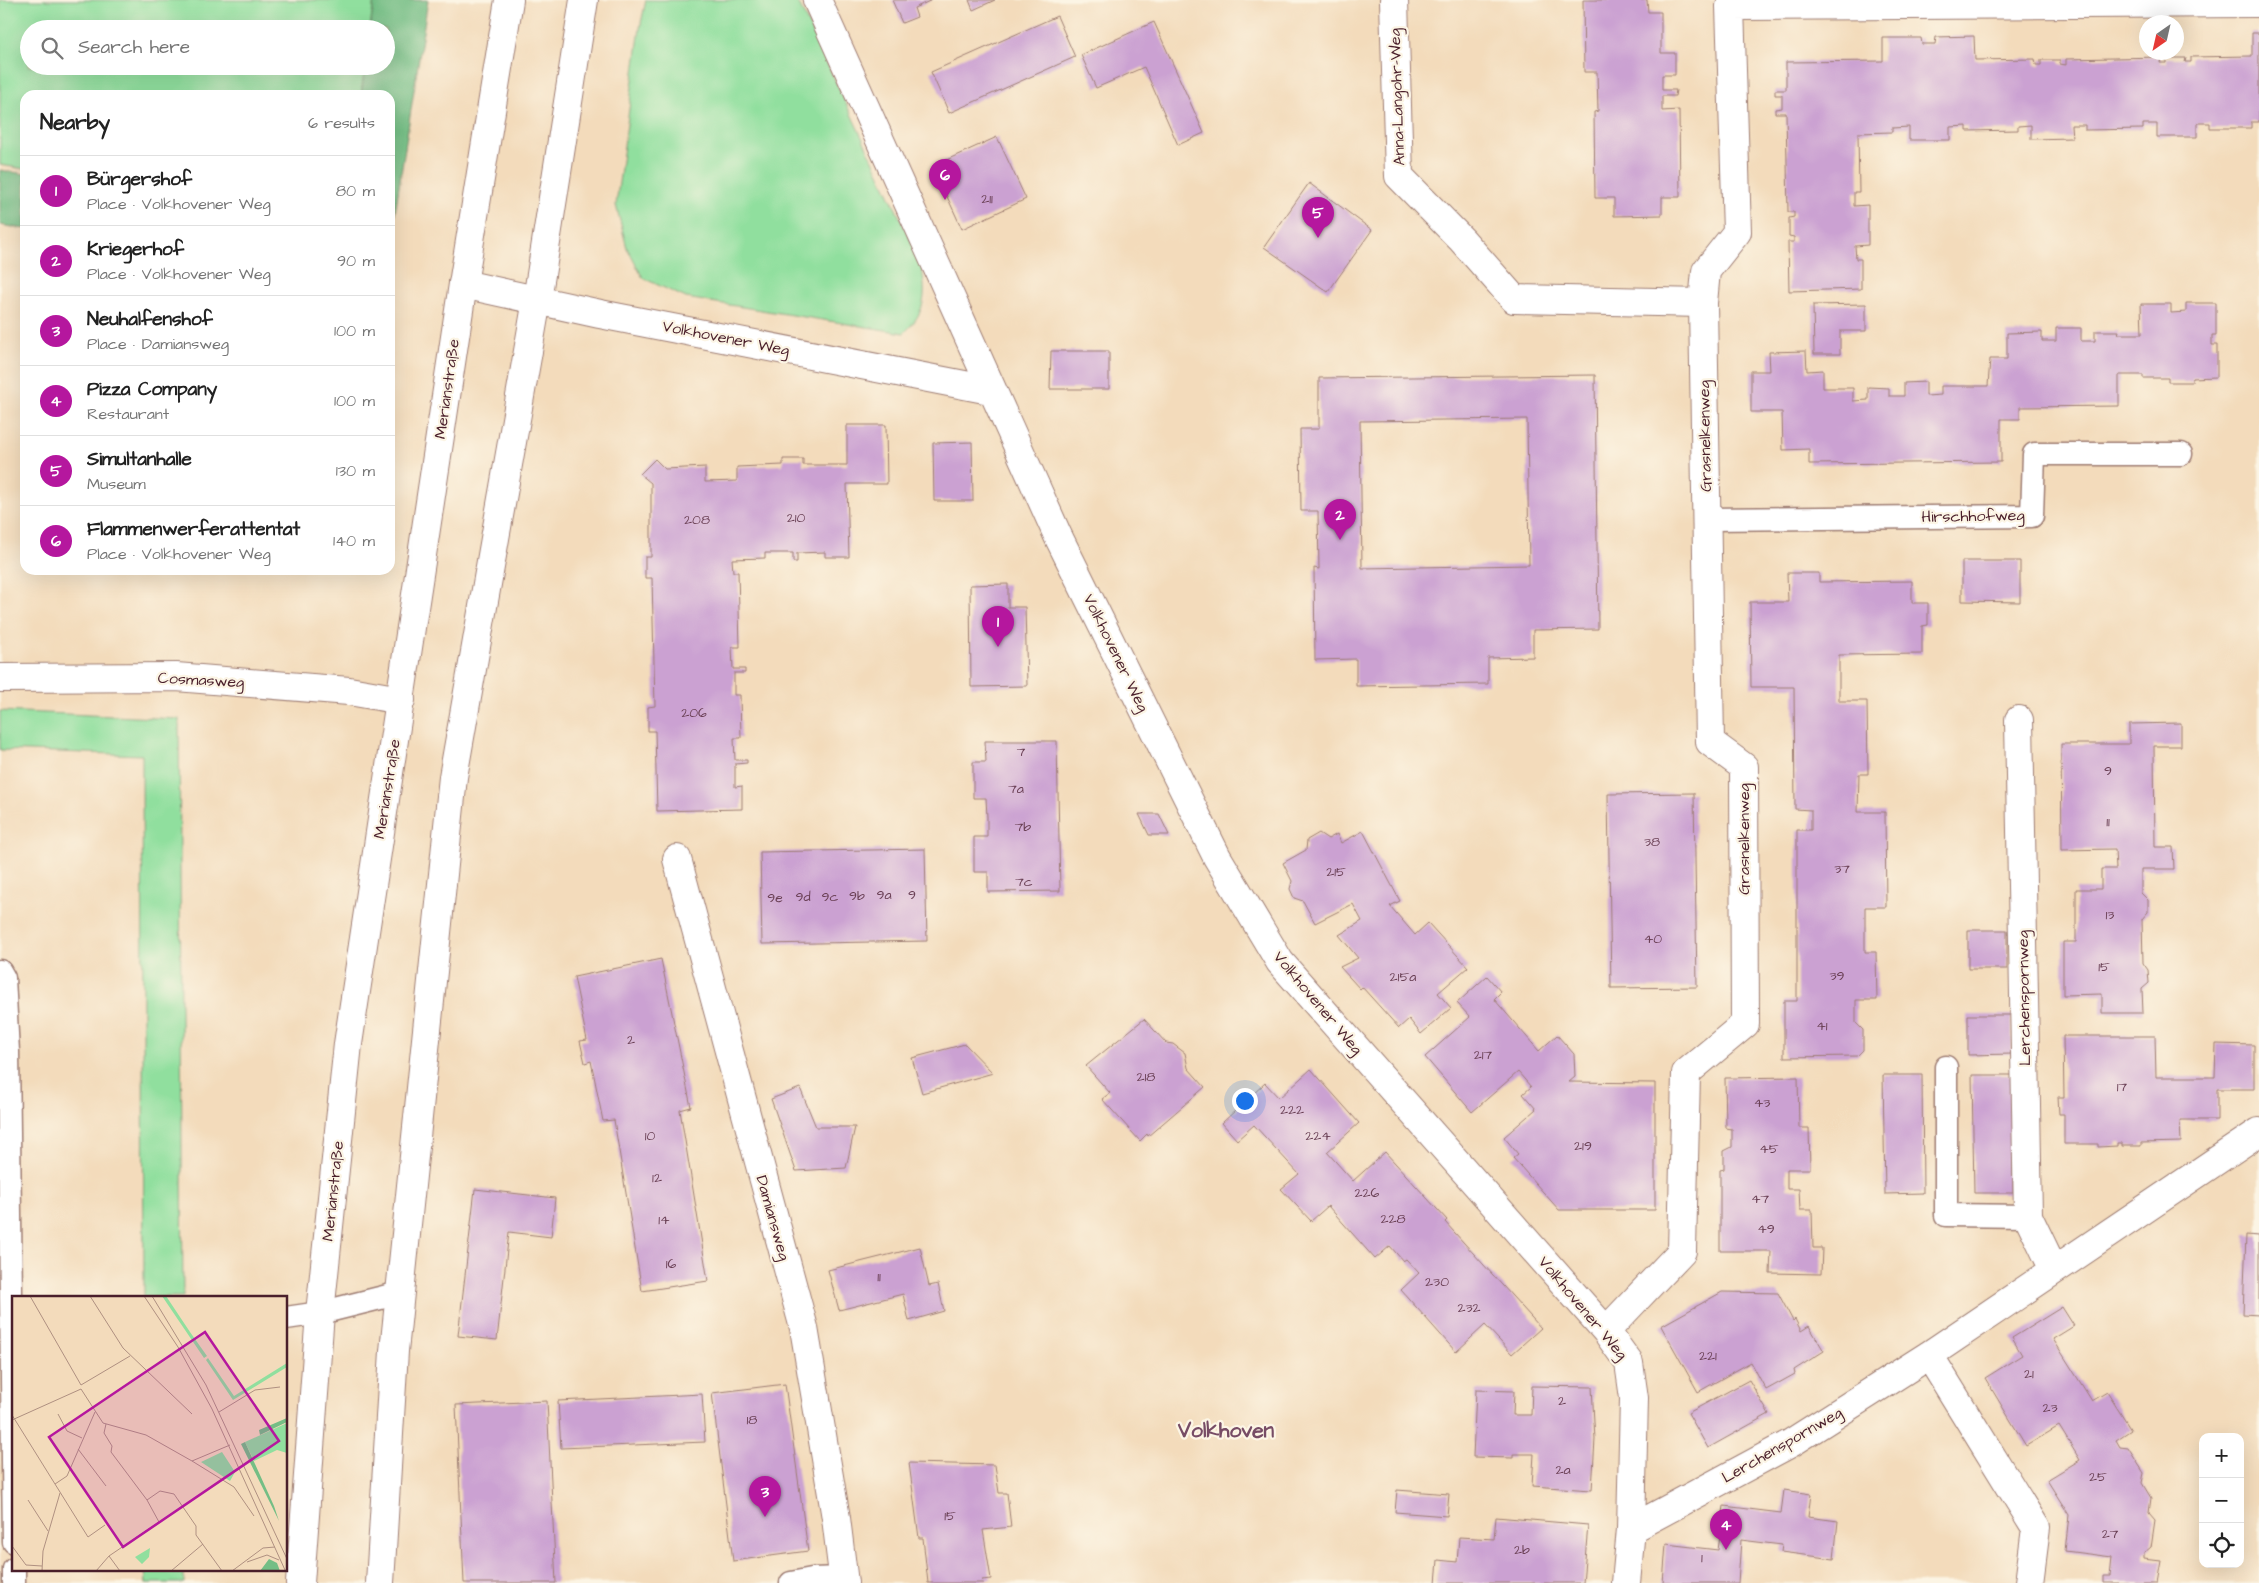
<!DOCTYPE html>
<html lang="en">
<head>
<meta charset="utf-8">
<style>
	:root { --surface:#fff; --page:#f6f6f6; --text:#222; --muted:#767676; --line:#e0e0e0; --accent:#b5179e }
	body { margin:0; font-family:"Architects Daughter",sans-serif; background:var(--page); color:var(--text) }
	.controls { position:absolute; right:15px; bottom:15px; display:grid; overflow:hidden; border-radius:10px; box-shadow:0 5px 20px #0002 }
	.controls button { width:45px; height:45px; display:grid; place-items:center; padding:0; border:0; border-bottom:1px solid var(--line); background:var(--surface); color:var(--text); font:25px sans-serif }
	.compass { position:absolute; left:2139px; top:15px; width:45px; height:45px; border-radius:50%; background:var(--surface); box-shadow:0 5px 20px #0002; rotate:214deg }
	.you { position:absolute; left:1244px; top:1100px; width:18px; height:18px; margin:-12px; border:4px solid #fff; border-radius:50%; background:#1a73e8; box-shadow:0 0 0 8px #1a73e833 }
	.badge { display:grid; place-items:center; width:32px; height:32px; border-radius:50%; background:var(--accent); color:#fff; font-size:16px; font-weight:700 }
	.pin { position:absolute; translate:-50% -41px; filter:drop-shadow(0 1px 2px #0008) }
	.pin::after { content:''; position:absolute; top:26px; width:18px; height:15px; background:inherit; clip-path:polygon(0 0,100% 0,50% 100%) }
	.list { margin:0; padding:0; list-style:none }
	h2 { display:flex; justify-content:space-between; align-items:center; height:65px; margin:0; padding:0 20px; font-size:21px }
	h2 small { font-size:16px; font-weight:400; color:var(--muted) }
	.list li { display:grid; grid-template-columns:32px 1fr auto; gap:15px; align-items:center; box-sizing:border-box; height:70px; padding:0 20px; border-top:1px solid var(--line) }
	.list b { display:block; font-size:19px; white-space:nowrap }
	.list p { margin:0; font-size:16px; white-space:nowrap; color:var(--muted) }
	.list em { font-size:16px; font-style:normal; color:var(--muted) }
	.icon { flex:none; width:28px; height:28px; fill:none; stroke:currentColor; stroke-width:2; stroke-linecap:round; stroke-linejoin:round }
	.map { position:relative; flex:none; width:2259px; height:1583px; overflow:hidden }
	.search { position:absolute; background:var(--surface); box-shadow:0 5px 20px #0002; left:20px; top:20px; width:375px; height:55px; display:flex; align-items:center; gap:12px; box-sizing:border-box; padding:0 18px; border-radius:28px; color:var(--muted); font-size:19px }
	.panel { position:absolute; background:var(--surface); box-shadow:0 5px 20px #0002; left:20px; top:90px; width:375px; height:485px; border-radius:15px }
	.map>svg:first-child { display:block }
	.green { fill:#90df9e; stroke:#6d7f64 }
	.forest { fill:#74be85; stroke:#5f6e58 }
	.building { fill:#cba1d2; fill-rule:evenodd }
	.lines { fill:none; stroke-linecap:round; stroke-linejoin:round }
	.service-casing { stroke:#9e7d73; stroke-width:25 }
	.minor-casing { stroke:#9e7d73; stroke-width:30 }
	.tertiary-casing { stroke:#9e7d73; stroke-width:30 }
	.service { stroke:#fff; stroke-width:22 }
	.minor { stroke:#fff; stroke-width:28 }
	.tertiary { stroke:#fff; stroke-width:28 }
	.labels { text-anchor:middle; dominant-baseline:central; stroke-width:4.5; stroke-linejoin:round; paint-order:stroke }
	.number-label { font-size:14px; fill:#6a4055 }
	.street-label { font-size:16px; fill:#4a1f2b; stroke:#fcf5e5 }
	.district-label { font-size:21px; font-weight:bold; fill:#774c65; stroke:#fcf5e5 }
	.inset-road { fill:none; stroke:#af9081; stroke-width:1 }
	.view { fill:#b5179e; fill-opacity:0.15; stroke:#b5179e; stroke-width:2.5 }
	.inset-edge { fill:none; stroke:#4a1f2b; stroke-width:2.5 }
</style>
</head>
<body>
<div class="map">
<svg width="2259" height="1583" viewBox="0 0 2259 1583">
	<rect width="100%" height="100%" fill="#fcf5e5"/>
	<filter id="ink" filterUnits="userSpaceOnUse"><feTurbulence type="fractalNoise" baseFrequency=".02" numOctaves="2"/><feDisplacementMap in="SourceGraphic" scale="10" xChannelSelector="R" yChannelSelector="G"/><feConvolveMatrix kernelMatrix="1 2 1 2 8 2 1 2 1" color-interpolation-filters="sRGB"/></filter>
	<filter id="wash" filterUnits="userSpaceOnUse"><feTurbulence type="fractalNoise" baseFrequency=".0096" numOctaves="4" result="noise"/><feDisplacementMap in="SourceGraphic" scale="20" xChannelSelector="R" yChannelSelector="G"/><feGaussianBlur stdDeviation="1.12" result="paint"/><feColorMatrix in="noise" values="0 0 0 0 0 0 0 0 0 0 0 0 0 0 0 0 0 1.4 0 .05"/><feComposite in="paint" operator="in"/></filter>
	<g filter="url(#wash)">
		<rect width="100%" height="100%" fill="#f3dbbb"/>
		<path class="green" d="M0,0H374L370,29H29V66H365L361,95H25V169L0,165Z
			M646,0H797L921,262C926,293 928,310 904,333L686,298L643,278L627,248L616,205L640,28Z
			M0,711L179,719L183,1297H144L142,755L0,750Z
			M145,1569H184V1583H146Z"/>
		<path class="forest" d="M374,0H428L392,232L390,95H361L365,66H386V29H370Z
			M0,170L25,174V229L0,225Z"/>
		<g id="blocks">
			<path class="building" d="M892,0H932L914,8L917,17L902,23Z
				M969,0H995L973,10Z
				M1583,0H1647L1648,12H1661V53H1675V75H1662V90H1676L1675,96H1662V111L1679,110L1680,197H1662V215L1614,216V198H1595L1594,112L1598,111L1597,72H1584Z
				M1057,16L1075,57L949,113L931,72Z
				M1154,22L1204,133L1178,145L1144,67L1096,88L1081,55Z
				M2252,33H2259V122H2251V128H2210V123H2197V137H2157V124H2143V129L2085,130V125H2071L2072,138L2031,139V125L2018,126V130L1967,131V126L1950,127V140H1909V127L1892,128V132L1858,133L1859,192H1854V206L1868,205V245L1855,246L1856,259H1861V289L1789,291L1788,242H1794V237L1789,236V218L1794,217V212H1788L1786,113H1775V109L1782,108V95H1775V90H1786V62L1883,61V38H1921L1922,44H1935L1936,37L1974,36L1975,60L2035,59L2036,65H2041V60H2060V64L2066,65V59L2161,57L2160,63H2166V58H2186L2185,62H2191V57L2252,56Z
				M997,137L1026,199L962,229L933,166Z
				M1309,183L1372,230L1328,292L1264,247Z
				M2186,303H2216V335H2212V345H2217V377L2192,378V382H2168V378H2143V375H2119V406L2020,407V419H2001V462L1809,464V449L1783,450L1782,412H1751V371H1770L1769,352L1806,351L1807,371L1823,370V388H1853V401L1868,400V387L1889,388V396H1904V383L1926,382V396L1941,395V386H1988L1990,359H2007V333L2042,332V341H2056V328H2081V341H2095V331H2119L2118,334H2142L2141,304H2171V313L2186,312Z
				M1866,304V331H1840V354H1814L1813,305Z
				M1051,351H1109V389H1050Z
				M1595,375L1598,629L1533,630V657L1488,658V684L1356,686V659L1315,660L1314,568L1319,569L1318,511H1301L1300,429H1319V378ZM1527,419L1529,565L1362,568L1360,421Z
				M847,425H886L887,484H847L849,557H825V552L797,553V562H793V553H765V558L732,559L733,572H738L740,647H732L733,669H745V673H734V695H740L741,738H734L735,760H747V763L735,764V787L742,786V809L657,811L655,731H648V707L655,706L652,578H645V557H651V483L640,474L655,459L665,469L705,467V482L737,481V467L783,465V459H803V465H847Z
				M972,442L973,501H934L933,443Z
				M1962,561H2020V602L1962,601Z
				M1787,573H1819V582L1912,581V603H1928V625L1922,626V654L1839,655V701H1867L1868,774H1859L1858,812H1885L1886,907H1865V952H1876L1877,1000H1856V1023L1863,1030V1050L1857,1056L1784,1057V1001H1797V830H1811V810L1795,809L1794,687H1751L1750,602H1788Z
				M1008,584V607H1025L1027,686L971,687L970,585Z
				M2181,723V746H2154L2155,847H2173L2174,869H2141V893L2148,900V912L2142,919L2143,963L2148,970L2149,983L2142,989L2143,1013H2102V994L2063,995V942H2076V889H2101V869H2116L2115,849L2062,850L2061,744H2129V724Z
				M985,741H1057L1060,891L988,892V872H974V837H987V817L986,798H973V762H986Z
				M1694,793L1697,987L1611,988L1608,794Z
				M1139,814H1159L1169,835H1149Z
				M1363,831L1400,901L1390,906L1415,935L1428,923L1468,967L1438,993L1451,1008L1421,1034L1409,1019L1399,1028L1362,987L1360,989L1340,967L1358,958L1339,935L1362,921L1353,904L1315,923L1303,901L1294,898L1290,889L1292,881L1283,863L1306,850L1307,840L1319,833L1328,839L1337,834L1341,843Z
				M925,849L927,941L762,944L760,852Z
				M1968,930H2007V969H1968Z
				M661,959L691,1107L680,1110L708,1281L642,1291L614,1120L603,1121L591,1061L585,1063L580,1041L587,1040L574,977Z
				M1487,976L1501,992L1494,999L1539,1051L1557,1035L1574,1054L1575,1077L1569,1082L1655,1083V1210H1559L1513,1158L1518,1154L1504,1137L1536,1109L1523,1094L1531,1087L1518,1072L1472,1112L1425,1057L1470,1017L1457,1003Z
				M1968,1015H2012V1054L1968,1055Z
				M1144,1019L1166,1043L1173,1044L1185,1053L1188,1068L1205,1087L1148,1136L1147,1134L1140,1141L1102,1099L1110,1093L1086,1066Z
				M2063,1036H2155L2156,1077H2215L2216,1044L2254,1045V1089H2217V1120H2180L2181,1142L2141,1143V1146H2122V1143H2117V1146L2098,1147V1144H2064V1114H2059L2058,1097H2064Z
				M965,1044L993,1073L922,1093L912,1058Z
				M1311,1069L1359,1123L1327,1152L1353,1181L1385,1152L1447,1220L1445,1222L1541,1328L1512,1354L1485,1325L1456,1352L1401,1290L1419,1273L1406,1259L1403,1261L1390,1246L1375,1259L1328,1206L1311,1221L1281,1189L1299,1174L1254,1125L1237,1140L1222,1123L1265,1083L1279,1098Z
				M1883,1075H1922L1923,1193L1885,1194Z
				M1972,1075H2012L2013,1193H1974Z
				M1798,1077L1799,1128H1809L1810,1169H1787V1189H1799L1800,1210H1812L1813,1248H1822L1821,1274L1770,1273L1771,1251H1720V1170L1724,1169V1151L1732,1147V1129L1726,1128L1725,1078Z
				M800,1088L816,1127H855L846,1168L796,1171L771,1099Z
				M475,1189L555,1198L551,1237L509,1232L497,1340L458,1336Z
				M2246,1235L2259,1236V1315L2243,1314Z
				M920,1247L929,1286L938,1284L944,1311L909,1321L903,1294L839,1310L828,1270Z
				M1722,1292L1778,1293L1793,1321L1795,1319L1801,1331L1809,1326L1824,1351L1794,1370L1795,1374L1766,1390L1751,1362L1698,1392L1661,1326Z
				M2062,1307L2074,1326L2053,1339L2092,1401L2107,1392L2131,1430L2116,1440L2120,1447L2128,1448L2144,1473L2142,1483L2151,1498L2149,1513L2155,1520L2151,1547L2144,1553V1559L2161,1561L2157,1583H2104V1576H2110L2112,1557L2065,1551L2069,1515L2047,1480L2080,1460L2059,1426L2026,1446L1985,1378L2022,1355L2012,1338Z
				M1749,1380L1769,1414L1708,1448L1688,1413Z
				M785,1384L808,1551L733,1561L712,1393Z
				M1532,1386L1592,1387L1595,1439L1592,1490L1532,1486L1534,1454H1513V1458L1473,1457L1476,1390L1514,1391L1513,1415H1531Z
				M702,1394L705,1442L561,1448L558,1401Z
				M547,1401L556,1583H464L456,1405Z
				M909,1463L995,1465L999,1493H1007L1011,1527L983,1530L991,1579L982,1580L983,1583H928L923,1538H919Z
				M1397,1490L1449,1494L1447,1516L1395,1512Z
				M1784,1490L1811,1494L1808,1517L1838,1521L1834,1559L1781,1552L1782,1545L1741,1540L1738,1583H1663L1666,1544L1718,1550L1724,1506L1781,1513Z
				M1496,1517L1588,1525L1583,1583H1436L1438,1560L1457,1562L1459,1537L1494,1539Z"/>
		</g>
	</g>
	<g filter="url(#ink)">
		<use href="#blocks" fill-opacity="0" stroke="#9e7d73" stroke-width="1"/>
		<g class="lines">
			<g class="service-casing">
				<path id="service" d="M1707,519L2032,516L2034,454H2181
					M0,971L4,978L8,1052L14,1542
					M1946,1067V1215L2028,1216
					M286,1318L320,1313L400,1293
					M14,1569V1583
					M791,1583L812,1579L844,1578"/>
			</g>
			<g class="minor-casing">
				<path id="minor" d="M817,0L1058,536L1217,857L1280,962L1606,1331L1629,1363L1634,1398L1631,1529L1626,1583
					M1394,0L1399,176L1462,240L1514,299L1703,303
					M463,284L600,314L990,390
					M0,678L176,677L349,691L401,700
					M2019,720L2028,1216L2054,1270
					M677,859L804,1328L836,1518L844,1583
					M1606,1331L1682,1251L1686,1073L1745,1024L1744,767L1710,742L1703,303L1706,271L1737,232L1730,6L2259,3
					M1929,1355L2036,1528L2029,1583
					M1631,1529L1791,1443L1929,1355L2259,1132"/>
			</g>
			<g class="tertiary-casing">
				<path id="tertiary" d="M300,1583L320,1313L348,1044L463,284L509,0
					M380,1583L394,1351L453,777L537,300L584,0"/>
			</g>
			<use href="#service" class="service"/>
			<use href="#minor" class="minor"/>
			<use href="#tertiary" class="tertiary"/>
		</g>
	</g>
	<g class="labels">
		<g class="number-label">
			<text x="987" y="199">211</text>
			<text x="796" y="518">210</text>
			<text x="697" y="520">208</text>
			<text x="694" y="713">206</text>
			<text x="1021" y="752">7</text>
			<text x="2108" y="771">9</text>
			<text x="1016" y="789">7a</text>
			<text x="2108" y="822">11</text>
			<text x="1023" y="827">7b</text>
			<text x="1652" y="842">38</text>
			<text x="1842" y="869">37</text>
			<text x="1336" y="872">215</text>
			<text x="1024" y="882">7c</text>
			<text x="884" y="895">9a</text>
			<text x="912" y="895">9</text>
			<text x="857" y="896">9b</text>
			<text x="803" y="897">9d</text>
			<text x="830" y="897">9c</text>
			<text x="775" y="898">9e</text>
			<text x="2110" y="915">13</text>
			<text x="1653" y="939">40</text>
			<text x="2104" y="967">15</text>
			<text x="1837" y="976">39</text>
			<text x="1403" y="977">215a</text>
			<text x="1822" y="1026">41</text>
			<text x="631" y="1040">2</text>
			<text x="1483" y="1055">217</text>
			<text x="1146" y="1077">218</text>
			<text x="2122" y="1087">17</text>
			<text x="1762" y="1103">43</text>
			<text x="1292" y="1110">222</text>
			<text x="650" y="1136">10</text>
			<text x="1318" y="1136">224</text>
			<text x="1583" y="1146">219</text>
			<text x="1769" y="1149">45</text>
			<text x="657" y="1178">12</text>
			<text x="1367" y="1193">226</text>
			<text x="1760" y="1199">47</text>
			<text x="1393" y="1219">228</text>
			<text x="664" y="1220">14</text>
			<text x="1766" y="1229">49</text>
			<text x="671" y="1264">16</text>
			<text x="879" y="1277">11</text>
			<text x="1437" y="1282">230</text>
			<text x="1469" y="1308">232</text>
			<text x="1708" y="1356">221</text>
			<text x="2029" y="1374">21</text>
			<text x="1562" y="1401">2</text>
			<text x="2050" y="1408">23</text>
			<text x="752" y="1420">18</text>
			<text x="1563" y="1470">2a</text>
			<text x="2098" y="1477">25</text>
			<text x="950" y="1516">15</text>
			<text x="2110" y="1534">27</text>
			<text x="1522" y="1550">2b</text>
			<text x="1702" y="1558">1</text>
		</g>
		<g class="street-label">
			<text transform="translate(1397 97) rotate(-92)">Anna-Langohr-Weg</text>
			<text transform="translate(726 338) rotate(11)">Volkhovener Weg</text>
			<text transform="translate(447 389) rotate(-82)">Merianstraße</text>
			<text transform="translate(1705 436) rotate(-91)">Grasnelkenweg</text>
			<text transform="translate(1973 516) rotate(-1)">Hirschhofweg</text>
			<text transform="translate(1116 653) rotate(64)">Volkhovener Weg</text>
			<text transform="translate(201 680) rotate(3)">Cosmasweg</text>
			<text transform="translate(387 789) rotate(-81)">Merianstraße</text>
			<text transform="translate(1744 839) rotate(-90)">Grasnelkenweg</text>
			<text transform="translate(2024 998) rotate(-91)">Lerchenspornweg</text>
			<text transform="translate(1318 1003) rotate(50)">Volkhovener Weg</text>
			<text transform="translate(333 1191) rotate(-84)">Merianstraße</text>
			<text transform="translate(773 1218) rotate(74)">Damiansweg</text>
			<text transform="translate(1583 1308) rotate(50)">Volkhovener Weg</text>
			<text transform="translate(1782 1445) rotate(-30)">Lerchenspornweg</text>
		</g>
		<g class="district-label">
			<text x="1226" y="1430">Volkhoven</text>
		</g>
	</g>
	<g transform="translate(12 1296)">
		<rect width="275" height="275" fill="#f3dbbb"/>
		<path d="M150,0H154L178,36L195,60L192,62ZM196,62L222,100L275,67V71L221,104L194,64ZM275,127V157L265,154L242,165L233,146ZM210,156L223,176L218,185L189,166ZM138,252L137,261L130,268L123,261Z" fill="#90df9e"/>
		<path d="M275,122V126L248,139L247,134ZM233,146L262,210L267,225L229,148ZM257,263L265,267L268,275H248Z" fill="#74be85"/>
		<path class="inset-road" d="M18,0L69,89L118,60M78,0L111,52L180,118M132,0L166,51L200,113L273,274M140,0L194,89L275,263M207,116L243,94L268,91M46,118L55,135L70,142M0,119L76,241L93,229M0,124L69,93L91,127L134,139L180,165L222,191L242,220M66,153L94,190M180,165L218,149M43,188L55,180L83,116M16,204L36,235M135,204L148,195L162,198L184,230V239L210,275M0,250L14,269L30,270M97,260L108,275M235,266L255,259L267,264M30,275L31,255L48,197M84,275L97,260L147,226L135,204L99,156L100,150L92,137L94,128M159,275L191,248M220,275L251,252L263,251"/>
		<path class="view" d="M193,36L267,145L111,251L37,141Z"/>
		<rect width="275" height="275" class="inset-edge"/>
	</g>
</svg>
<div class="controls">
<button>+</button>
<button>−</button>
<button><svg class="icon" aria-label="locate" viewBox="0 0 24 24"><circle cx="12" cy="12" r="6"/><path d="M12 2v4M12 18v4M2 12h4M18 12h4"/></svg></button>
</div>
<svg class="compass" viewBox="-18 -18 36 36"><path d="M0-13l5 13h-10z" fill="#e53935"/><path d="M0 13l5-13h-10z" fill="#767676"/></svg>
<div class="you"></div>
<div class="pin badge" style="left:998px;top:647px">1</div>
<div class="pin badge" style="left:1340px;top:540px">2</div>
<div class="pin badge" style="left:765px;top:1517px">3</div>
<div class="pin badge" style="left:1726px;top:1550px">4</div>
<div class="pin badge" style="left:1318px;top:238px">5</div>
<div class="pin badge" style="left:945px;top:200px">6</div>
<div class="search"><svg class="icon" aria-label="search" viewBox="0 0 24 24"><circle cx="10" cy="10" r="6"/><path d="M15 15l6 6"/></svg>Search here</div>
<section class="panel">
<h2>Nearby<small>6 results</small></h2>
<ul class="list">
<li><span class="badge">1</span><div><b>Bürgershof</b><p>Place · Volkhovener Weg</p></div><em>80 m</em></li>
<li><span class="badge">2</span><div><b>Kriegerhof</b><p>Place · Volkhovener Weg</p></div><em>90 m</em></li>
<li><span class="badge">3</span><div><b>Neuhalfenshof</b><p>Place · Damiansweg</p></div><em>100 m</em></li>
<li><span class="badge">4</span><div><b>Pizza Company</b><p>Restaurant</p></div><em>100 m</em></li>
<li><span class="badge">5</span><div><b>Simultanhalle</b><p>Museum</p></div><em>130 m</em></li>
<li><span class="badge">6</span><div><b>Flammenwerferattentat</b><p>Place · Volkhovener Weg</p></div><em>140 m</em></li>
</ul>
</section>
</div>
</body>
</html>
